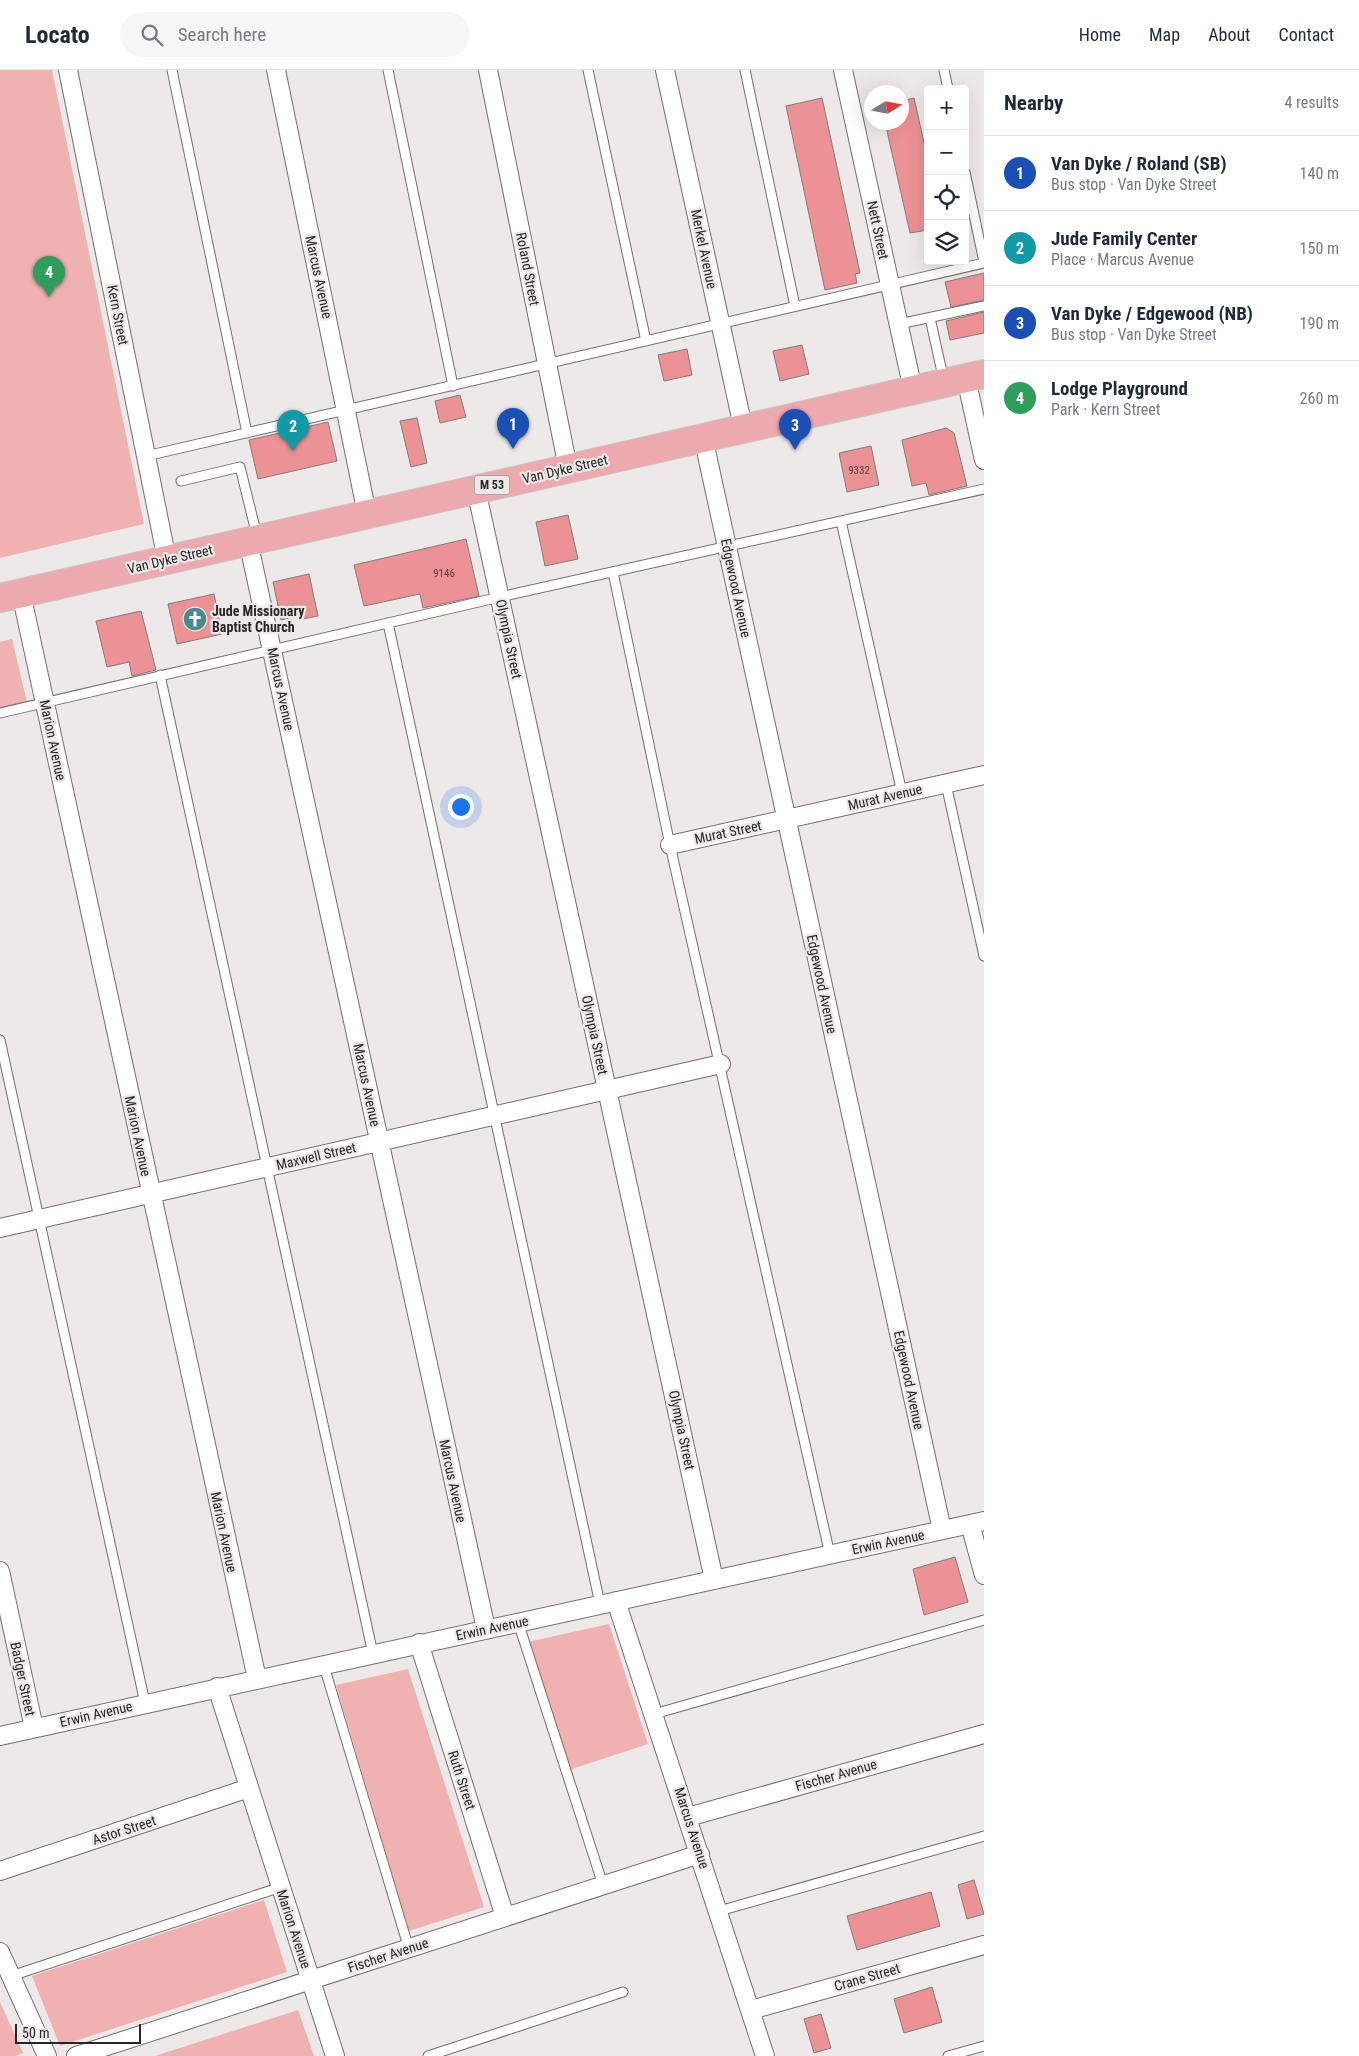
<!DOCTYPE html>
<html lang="en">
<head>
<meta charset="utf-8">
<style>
	:root { --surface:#fff; --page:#f6f6f7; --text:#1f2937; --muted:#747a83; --line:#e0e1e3; --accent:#2563eb }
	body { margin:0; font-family:"Roboto Condensed",sans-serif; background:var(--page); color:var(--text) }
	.controls { position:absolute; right:15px; top:15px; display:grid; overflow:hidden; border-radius:5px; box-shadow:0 5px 20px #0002 }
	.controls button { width:45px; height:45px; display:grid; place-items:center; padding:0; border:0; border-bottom:1px solid var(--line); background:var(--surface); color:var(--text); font:25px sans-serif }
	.compass { position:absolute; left:864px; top:15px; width:45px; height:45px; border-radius:50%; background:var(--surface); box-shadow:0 5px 20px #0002; rotate:79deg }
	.scale { position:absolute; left:15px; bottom:12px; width:126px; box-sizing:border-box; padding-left:5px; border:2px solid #272626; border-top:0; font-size:14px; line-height:18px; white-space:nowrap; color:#272626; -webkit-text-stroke:4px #ede9e8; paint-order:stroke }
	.you { position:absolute; left:460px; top:736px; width:18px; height:18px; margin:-12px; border:4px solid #fff; border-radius:50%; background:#1a73e8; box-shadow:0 0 0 8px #1a73e833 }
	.badge { display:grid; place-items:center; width:32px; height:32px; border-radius:50%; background:var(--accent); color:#fff; font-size:16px; font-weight:700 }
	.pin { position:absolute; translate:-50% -41px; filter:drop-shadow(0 1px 2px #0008) }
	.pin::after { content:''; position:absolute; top:26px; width:18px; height:15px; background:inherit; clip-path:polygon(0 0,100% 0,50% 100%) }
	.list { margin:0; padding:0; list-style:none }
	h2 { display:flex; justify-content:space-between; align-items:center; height:65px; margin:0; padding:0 20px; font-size:21px }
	h2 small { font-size:16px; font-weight:400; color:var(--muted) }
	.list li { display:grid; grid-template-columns:32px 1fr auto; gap:15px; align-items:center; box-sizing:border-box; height:75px; padding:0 20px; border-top:1px solid var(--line) }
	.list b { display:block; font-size:19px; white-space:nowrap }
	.list p { margin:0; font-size:16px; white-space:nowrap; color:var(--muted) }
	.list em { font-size:16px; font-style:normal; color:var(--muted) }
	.icon { flex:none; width:28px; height:28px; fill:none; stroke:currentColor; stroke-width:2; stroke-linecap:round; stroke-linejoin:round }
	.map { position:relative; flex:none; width:984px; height:1986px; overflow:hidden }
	header { display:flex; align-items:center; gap:30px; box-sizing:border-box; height:70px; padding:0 25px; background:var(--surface); border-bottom:1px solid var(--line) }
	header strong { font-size:24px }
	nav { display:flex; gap:28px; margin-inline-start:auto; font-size:18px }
	.search { width:350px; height:45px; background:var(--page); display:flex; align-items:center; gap:12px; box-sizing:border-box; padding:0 18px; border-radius:28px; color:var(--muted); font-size:19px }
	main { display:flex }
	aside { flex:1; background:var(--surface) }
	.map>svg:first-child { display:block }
	.green { fill:#f0b1b1 }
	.building { fill:#ec9194; stroke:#817d7d }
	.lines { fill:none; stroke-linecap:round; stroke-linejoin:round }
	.service-casing { stroke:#726e6e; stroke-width:11 }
	.minor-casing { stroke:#726e6e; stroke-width:20 }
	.primary-casing { stroke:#c7c7c7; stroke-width:30 }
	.service { stroke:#fff; stroke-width:9 }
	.minor { stroke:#fff; stroke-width:18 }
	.primary { stroke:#edaaae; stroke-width:28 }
	.labels { text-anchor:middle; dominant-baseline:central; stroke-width:4.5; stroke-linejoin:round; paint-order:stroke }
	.number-label { font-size:11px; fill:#584142 }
	.shield { fill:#ede9e8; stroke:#626060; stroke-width:1 }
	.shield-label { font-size:12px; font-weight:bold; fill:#272626 }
	.street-label { font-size:14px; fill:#272626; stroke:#ede9e8 }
	.poi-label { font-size:14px; font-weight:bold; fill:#272626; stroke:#ede9e8; text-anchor:start }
</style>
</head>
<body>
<header>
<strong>Locato</strong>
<div class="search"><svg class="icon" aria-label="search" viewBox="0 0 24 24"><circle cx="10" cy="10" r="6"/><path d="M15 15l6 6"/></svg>Search here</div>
<nav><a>Home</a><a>Map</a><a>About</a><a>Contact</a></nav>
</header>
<main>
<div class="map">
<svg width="984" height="1986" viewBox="0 0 984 1986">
	<rect width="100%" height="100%" fill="#ede9e8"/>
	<path class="green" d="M0,0H52L144,454L0,488Z
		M12,569L27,632L0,638V572Z
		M609,1554L648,1674L569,1700L528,1572Z
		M408,1599L484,1837L409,1861L336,1615Z
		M264,1830L287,1902L60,1976L32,1906Z
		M0,1932L23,1983L15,1986H0Z
		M298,1940L314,1986H155Z"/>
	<path class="building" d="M822,28L860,203L855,204L857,213L825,220L786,36Z
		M914,28L928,90V160L910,163L885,52H902V31Z
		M984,203V230L951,237L945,212Z
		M984,242V263L950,270L946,251Z
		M802,275L809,304L780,311L773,281Z
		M687,279L692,305L664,311L658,285Z
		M460,325L466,347L440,353L435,331Z
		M417,348L427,393L411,397L400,351Z
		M328,352L337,391L258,409L249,370Z
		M946,358L954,363L967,416L929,425L926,413L912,416L902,370Z
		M871,376L879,415L847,422L839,383Z
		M568,445L578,489L545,496L536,452Z
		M466,469L479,526L423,538L420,524L364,536L354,495Z
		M309,504L318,546L298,550L297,546L281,550L273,512Z
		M214,524L222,564L177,574L168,534Z
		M141,541L156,600L132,606L129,592L107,597L96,551Z
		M955,1487L968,1532L924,1545L913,1499Z
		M974,1810L984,1844L967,1849L958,1815Z
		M931,1822L940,1856L857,1880L847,1846Z
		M932,1917L942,1952L904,1963L894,1929Z
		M821,1944L831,1978L814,1983L804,1949Z"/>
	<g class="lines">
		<g class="service-casing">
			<path id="service" d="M172,0L247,363
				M388,0L453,316
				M588,0L646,271
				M745,0L795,236
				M944,0L948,19
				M965,102L984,192
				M930,248L944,311
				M899,254L984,236
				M146,386L984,193
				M181,411L240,397L257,466
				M841,451L902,723
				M613,502L670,775L830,1485
				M388,553L600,1534
				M160,605L373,1584
				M0,643L500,527L984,419
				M946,714L984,886
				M0,970L145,1633
				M518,1552L603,1815
				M324,1596L409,1879
				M654,1644L984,1550
				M719,1841L984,1766
				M11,1906L281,1817
				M428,1986L623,1922
				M948,1986L984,1976"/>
		</g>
		<g class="minor-casing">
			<path id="minor" d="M68,0L167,490
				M276,0L367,444
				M488,0L568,398
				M665,0L743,357
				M843,0L913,320
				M966,308L984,390
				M703,367L942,1460
				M476,419L714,1510
				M248,471L486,1559
				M21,523L257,1609
				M670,775L984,705
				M0,1158L721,994
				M970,1454L984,1505
				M0,1501L34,1658
				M616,1531L765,1986
				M419,1573L505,1847
				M217,1617L335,1986
				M0,1666L984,1451
				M688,1747L984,1664
				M0,1801L249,1718
				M0,1882L47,1986
				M751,1940L984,1875
				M76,1986L700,1784"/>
		</g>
		<g class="primary-casing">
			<path id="primary" d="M0,528L984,304"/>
		</g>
		<use href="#service" class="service"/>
		<use href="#minor" class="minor"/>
		<use href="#primary" class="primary"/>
	</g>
	<defs>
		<g id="church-disc" transform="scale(1.25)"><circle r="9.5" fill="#458d8c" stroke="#ede9e8"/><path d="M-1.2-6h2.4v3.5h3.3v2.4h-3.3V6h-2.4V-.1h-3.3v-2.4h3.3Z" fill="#fff"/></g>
	</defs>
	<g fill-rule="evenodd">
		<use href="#church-disc" x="195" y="549"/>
	</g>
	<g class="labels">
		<g class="number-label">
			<text x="859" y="400">9332</text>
			<text x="444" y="503">9146</text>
		</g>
		<rect class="shield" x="474.5" y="405.5" width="35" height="19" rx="4"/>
		<g class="shield-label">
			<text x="492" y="415">M 53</text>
		</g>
		<g class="street-label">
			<text transform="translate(878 160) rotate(78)">Nett Street</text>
			<text transform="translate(704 179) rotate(78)">Merkel Avenue</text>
			<text transform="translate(528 199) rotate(79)">Roland Street</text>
			<text transform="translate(319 207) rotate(78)">Marcus Avenue</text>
			<text transform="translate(118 245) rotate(79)">Kern Street</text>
			<text transform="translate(565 399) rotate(-13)">Van Dyke Street</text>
			<text transform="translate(170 489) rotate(-13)">Van Dyke Street</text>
			<text transform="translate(736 518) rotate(78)">Edgewood Avenue</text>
			<text transform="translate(509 569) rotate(78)">Olympia Street</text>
			<text transform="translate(281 619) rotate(78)">Marcus Avenue</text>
			<text transform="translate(53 670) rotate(78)">Marion Avenue</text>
			<text transform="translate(885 727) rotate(-13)">Murat Avenue</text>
			<text transform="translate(728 762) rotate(-12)">Murat Street</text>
			<text transform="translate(822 914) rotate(78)">Edgewood Avenue</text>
			<text transform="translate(595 965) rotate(78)">Olympia Street</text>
			<text transform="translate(367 1015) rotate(78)">Marcus Avenue</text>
			<text transform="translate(138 1066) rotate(78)">Marion Avenue</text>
			<text transform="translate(316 1086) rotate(-13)">Maxwell Street</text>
			<text transform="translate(909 1310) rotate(78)">Edgewood Avenue</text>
			<text transform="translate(682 1360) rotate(78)">Olympia Street</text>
			<text transform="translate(453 1411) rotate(78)">Marcus Avenue</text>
			<text transform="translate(224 1462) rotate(78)">Marion Avenue</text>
			<text transform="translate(888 1472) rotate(-12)">Erwin Avenue</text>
			<text transform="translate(492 1558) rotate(-12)">Erwin Avenue</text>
			<text transform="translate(23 1609) rotate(78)">Badger Street</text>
			<text transform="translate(96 1644) rotate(-13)">Erwin Avenue</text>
			<text transform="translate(836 1705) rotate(-16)">Fischer Avenue</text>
			<text transform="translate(462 1710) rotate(72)">Ruth Street</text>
			<text transform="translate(692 1758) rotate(72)">Marcus Avenue</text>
			<text transform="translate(124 1760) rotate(-18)">Astor Street</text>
			<text transform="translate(294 1859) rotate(72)">Marion Avenue</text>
			<text transform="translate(388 1885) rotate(-18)">Fischer Avenue</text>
			<text transform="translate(867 1907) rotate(-16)">Crane Street</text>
		</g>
		<g class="poi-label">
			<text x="212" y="541">Jude Missionary<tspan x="212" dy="16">Baptist Church</tspan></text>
		</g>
	</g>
</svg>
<div class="controls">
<button>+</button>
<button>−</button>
<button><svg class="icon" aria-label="locate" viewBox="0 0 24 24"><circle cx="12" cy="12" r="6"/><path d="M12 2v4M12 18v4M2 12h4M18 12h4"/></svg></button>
<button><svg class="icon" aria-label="layers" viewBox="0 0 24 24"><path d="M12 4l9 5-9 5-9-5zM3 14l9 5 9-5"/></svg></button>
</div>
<svg class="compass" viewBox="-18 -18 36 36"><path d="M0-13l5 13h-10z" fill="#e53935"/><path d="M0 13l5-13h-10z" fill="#747a83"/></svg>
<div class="scale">50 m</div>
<div class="you"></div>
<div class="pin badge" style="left:513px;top:379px;background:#1a4fb4">1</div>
<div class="pin badge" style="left:293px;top:381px;background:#0f9aa8">2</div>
<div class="pin badge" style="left:795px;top:380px;background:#1a4fb4">3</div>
<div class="pin badge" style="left:49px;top:227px;background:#2e9e5b">4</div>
</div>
<aside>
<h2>Nearby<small>4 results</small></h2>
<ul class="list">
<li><span class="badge" style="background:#1a4fb4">1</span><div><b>Van Dyke / Roland (SB)</b><p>Bus stop · Van Dyke Street</p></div><em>140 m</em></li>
<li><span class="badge" style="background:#0f9aa8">2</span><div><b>Jude Family Center</b><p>Place · Marcus Avenue</p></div><em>150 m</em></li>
<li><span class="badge" style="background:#1a4fb4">3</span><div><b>Van Dyke / Edgewood (NB)</b><p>Bus stop · Van Dyke Street</p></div><em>190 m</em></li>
<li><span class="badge" style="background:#2e9e5b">4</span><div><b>Lodge Playground</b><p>Park · Kern Street</p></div><em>260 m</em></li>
</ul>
</aside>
</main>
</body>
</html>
